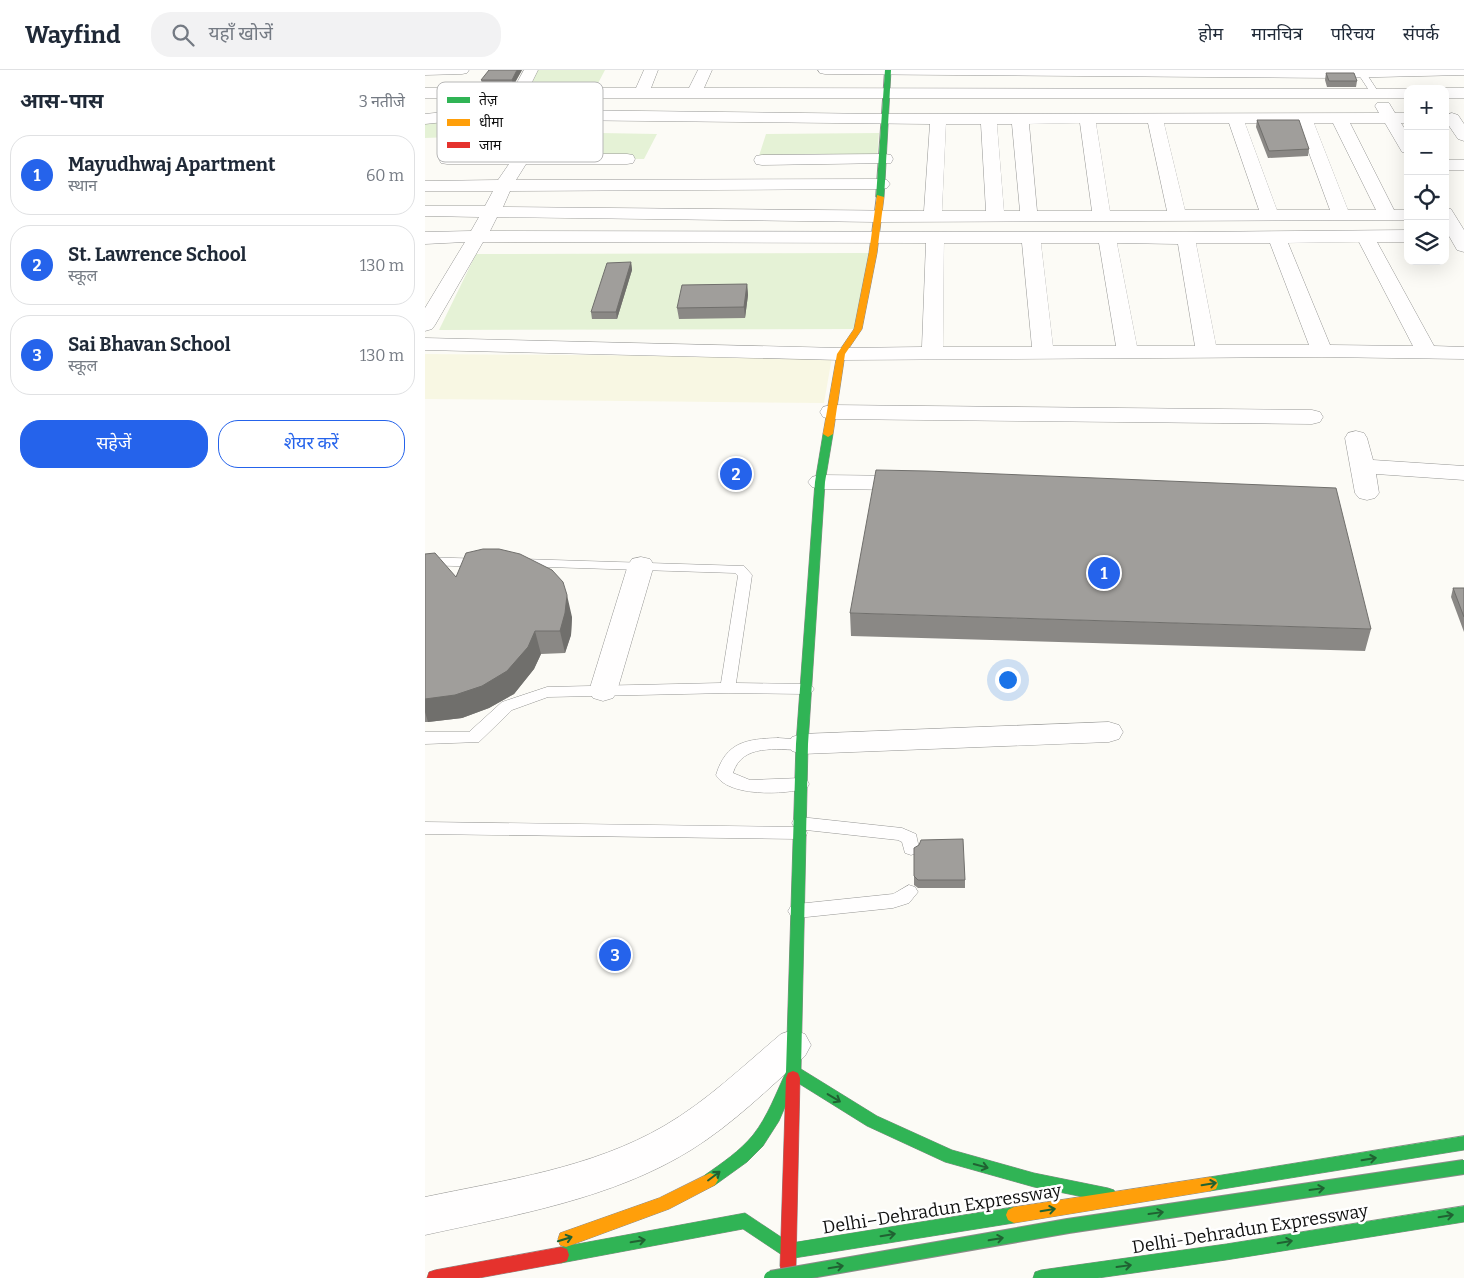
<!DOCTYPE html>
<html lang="hi">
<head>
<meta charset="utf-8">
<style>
	:root { --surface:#fff; --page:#f2f2f3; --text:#1f2937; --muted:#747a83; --line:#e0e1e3; --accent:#2563eb }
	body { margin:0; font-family:Bitter,"Noto Sans Devanagari",serif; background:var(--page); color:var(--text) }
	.controls { position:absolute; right:15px; top:15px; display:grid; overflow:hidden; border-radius:10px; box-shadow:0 5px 20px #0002 }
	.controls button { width:45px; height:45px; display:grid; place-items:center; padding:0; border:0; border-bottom:1px solid var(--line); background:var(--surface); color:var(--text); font:25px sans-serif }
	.you { position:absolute; left:582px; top:609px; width:18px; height:18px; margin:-12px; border:4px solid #fff; border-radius:50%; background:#1a73e8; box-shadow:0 0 0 8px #1a73e833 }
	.badge { display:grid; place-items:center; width:32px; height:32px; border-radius:50%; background:var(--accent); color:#fff; font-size:16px; font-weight:700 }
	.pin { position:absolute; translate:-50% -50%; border:2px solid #fff; box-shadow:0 1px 5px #0006 }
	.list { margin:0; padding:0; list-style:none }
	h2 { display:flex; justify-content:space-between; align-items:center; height:65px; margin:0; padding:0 20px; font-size:21px }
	h2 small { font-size:16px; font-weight:400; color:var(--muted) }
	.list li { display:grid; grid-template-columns:32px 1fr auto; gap:15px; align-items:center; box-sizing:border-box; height:80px; margin:0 10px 10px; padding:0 10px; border:1px solid var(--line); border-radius:20px }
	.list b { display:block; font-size:19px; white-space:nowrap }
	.list p { margin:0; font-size:16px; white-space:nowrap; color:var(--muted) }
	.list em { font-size:16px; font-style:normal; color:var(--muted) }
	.actions { display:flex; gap:10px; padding:15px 20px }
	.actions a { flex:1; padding:11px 0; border:1px solid var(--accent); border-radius:20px; text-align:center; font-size:18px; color:var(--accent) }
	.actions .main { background:var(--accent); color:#fff }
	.icon { flex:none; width:28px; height:28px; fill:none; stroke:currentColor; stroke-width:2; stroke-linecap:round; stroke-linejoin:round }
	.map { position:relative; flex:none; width:1039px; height:1208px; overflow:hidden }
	header { display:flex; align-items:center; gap:30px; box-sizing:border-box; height:70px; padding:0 25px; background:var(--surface); border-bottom:1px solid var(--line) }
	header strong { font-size:24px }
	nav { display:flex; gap:28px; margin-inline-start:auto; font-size:18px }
	.search { width:350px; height:45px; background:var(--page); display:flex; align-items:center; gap:12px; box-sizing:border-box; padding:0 18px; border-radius:20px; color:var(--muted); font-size:19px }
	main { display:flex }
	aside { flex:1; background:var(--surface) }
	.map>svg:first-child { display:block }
	.farmland { fill:#f8f7e3 }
	.green { fill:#e5f2d6 }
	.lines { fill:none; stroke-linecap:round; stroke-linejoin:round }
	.lane-casing { stroke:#969694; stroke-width:1 }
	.street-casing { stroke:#969694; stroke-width:1 }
	.fast-casing { stroke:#8d8c8a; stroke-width:1 }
	.slow-casing { stroke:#8d8c8a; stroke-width:1 }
	.jam-casing { stroke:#8d8c8a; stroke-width:1 }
	.lane { fill:#fffefe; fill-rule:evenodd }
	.street { fill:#fffefe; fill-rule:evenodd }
	.fast { fill:#30b455; fill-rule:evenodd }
	.slow { fill:#ff9f0a; fill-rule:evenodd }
	.jam { fill:#e5322d; fill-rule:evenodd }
	.fast-bridge-casing { stroke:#8d8c8a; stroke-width:16; stroke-linecap:butt }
	.fast-bridge { stroke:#30b455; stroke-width:14 }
	.wall { fill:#8a8885 }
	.shaded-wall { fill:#706f6c }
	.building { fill:#a09e9b; stroke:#706f6c }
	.oneway { stroke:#206232 }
	.labels { text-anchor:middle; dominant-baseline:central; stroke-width:5; stroke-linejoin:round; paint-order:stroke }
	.near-street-label { font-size:18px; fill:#101010; stroke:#fff }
	.key { fill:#fff; stroke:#b7b7b7; stroke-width:1 }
	.key-label { font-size:14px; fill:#101010 }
</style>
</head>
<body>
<header>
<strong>Wayfind</strong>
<div class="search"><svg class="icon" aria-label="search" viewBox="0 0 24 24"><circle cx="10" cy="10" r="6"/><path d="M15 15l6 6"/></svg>यहाँ खोजें</div>
<nav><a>होम</a><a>मानचित्र</a><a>परिचय</a><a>संपर्क</a></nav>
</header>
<main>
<aside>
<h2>आस-पास<small>3 नतीजे</small></h2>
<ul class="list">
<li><span class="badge">1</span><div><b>Mayudhwaj Apartment</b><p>स्थान</p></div><em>60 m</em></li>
<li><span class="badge">2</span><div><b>St. Lawrence School</b><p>स्कूल</p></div><em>130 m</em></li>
<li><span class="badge">3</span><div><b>Sai Bhavan School</b><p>स्कूल</p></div><em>130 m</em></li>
</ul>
<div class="actions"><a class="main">सहेजें</a><a>शेयर करें</a></div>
</aside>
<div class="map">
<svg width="1039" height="1208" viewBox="0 0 1039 1208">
	<rect width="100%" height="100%" fill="#fcfbf6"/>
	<path class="farmland" d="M0,284L407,287L399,333L0,329Z"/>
	<path class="green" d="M113,0H180L170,19H104Z
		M33,41L27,67L112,61L91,88L61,89L63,83L20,84L27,67L0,68V46Z
		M119,62L232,64L219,89L105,88Z
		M454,63L452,89H333L341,64Z
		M446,183L432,259L14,260L51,184Z"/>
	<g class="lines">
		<g class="lane-casing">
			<path id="lane" d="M933,0H939L954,23L953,25H947L932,2Z
				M0,487L58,489L63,490L65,493L63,496L58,497L0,495Z
				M96,489L319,496L327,505L311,613L381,614L386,615L389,619L386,623L381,624L303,623L123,627L87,640L54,672L0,674V662H44L77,632L122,617L296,613L313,506L310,503L91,496L89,493L91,490Z
				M353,668L383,670L385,674L383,678L377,680C352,680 317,673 308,703L325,710L376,708L382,710L384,714L382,718C360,725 303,727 291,705C301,672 321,669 353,668Z
				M375,747L477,758L491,764L494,778L492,783L486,785L480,783L477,772L473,770L381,760L382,763L380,768L374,769L0,764V752L369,757L367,753L369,749Z
				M484,815L490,817L493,822L484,833L468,838L372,848L366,846L363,841L366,836L372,834L468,824Z"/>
		</g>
		<g class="street-casing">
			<path id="street" d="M0,0H44L42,3L37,4L0,5Z
				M99,0H113L104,18H211L219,0H233L226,18H264L273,0H287L279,18L985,19H983V28H138L140,30L133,40L459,44L954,43L950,36L952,33H964L970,43H983V53H976L983,64V83L977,82L960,53H925L969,140H983V150L452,152L72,147L65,161L761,162L983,160V172H952L1009,276L1039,277V289L897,287L416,290L0,280V268L416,278L497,277L501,173L58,172L10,255L7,259L0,261V238L40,172L0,174V162L46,161L54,147L0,146V136H60L68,121H0V111L73,110L84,94H22L16,93L14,89L16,85L22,84H90L112,50H38L0,54V44L38,40H118L126,28H0V18H89ZM128,50L505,54L499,141L78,137L85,121L456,119L462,118L465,114L462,110L456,109L91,110L101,94H202L208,93L210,89L208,85L202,84H107ZM655,53L667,141H612L604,54ZM671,53H723L742,141H685ZM739,53H804L834,140H760ZM820,53H873L905,140H852ZM889,53H908L951,140H923ZM521,54H556L561,141H517ZM572,54H587L595,141H579ZM934,172L988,276L905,275L863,173ZM519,173H597L607,277H518ZM616,173H674L691,276H628ZM692,173L753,174L770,276H712ZM771,173H845L884,275H791Z
				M393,0H1039V5L910,8L400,4L395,3Z
				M1020,18H1039V28H1020V19H1018Z
				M1027,43L1033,45L1039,54V71L1033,69L1020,50L1021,45Z
				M460,84L466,85L468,89L466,93L337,95L331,94L329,90L331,86L337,85Z
				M1020,90H1039V100H1020Z
				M1020,138L1026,139L1039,160V182L1032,180L1020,159Z
				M406,335L887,340L895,342L898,347L895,352L887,354L406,349L398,347L395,342L398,337Z
				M931,361L939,363L942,368L948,390L1039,396V410L951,404L954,423L950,428L942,430L934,428L930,423L920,368L923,363Z
				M395,405L486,406L494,408L498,413L494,418L486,420L395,419L387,417L383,412L387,407Z
				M216,487L225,489L229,495L192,621L188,628L178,631L168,628L164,621L203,495L207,489Z
				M684,652L694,655L698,662L694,669L684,672L377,684L367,681L363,674L367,667L377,664Z
				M368,960L380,964L386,975L380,986C344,1018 308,1054 266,1080C187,1129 90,1145 0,1165V1127C81,1110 167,1098 239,1056C282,1031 318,996 356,964Z"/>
		</g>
		<g class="fast-casing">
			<path id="fast" d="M460,0H466L460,111L459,127L455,129L451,127Z
				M403,361L408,364L400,412L383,674L376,999L452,1046L527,1080L609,1103L683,1118L689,1120L691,1125L689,1130L683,1132L609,1117L520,1092L442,1056L373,1013L370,1014L354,1051L338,1076L322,1092L290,1115L285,1117L280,1115L277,1110L280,1105C297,1093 315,1081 328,1065C343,1046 351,1023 361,1002L371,674L390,412L398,364Z
				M1039,1066V1080L785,1121L779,1119L777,1114L779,1109L785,1107Z
				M1039,1136V1152L801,1190L673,1208H608L610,1202L616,1200L801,1174Z
				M589,1137L595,1140L597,1145L595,1150L589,1153L363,1189L318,1159L136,1193L130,1191L128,1185L130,1179L136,1177L320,1143L365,1173Z"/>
		</g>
		<g class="slow-casing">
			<path id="slow" d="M452,125L459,127L452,183L437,259L420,284L408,364L403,367L398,364L412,284L429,259L444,183Z
				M285,1103L290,1105L293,1110L290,1115L244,1139L141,1177L135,1175L133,1169L135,1163L234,1128Z
				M785,1107L791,1109L793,1114L791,1119L785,1121L589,1153L583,1150L581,1145L583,1140L589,1137Z"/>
		</g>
		<g class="jam-casing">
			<path id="jam" d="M368,1001L373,1003L375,1008L371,1196L369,1202L363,1204L357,1202L355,1196L361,1008L363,1003Z
				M136,1177L142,1179L144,1185L142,1191L136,1193L54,1208H2L4,1202L10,1200Z"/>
		</g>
		<use href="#lane" class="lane"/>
		<use href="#street" class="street"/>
		<use href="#fast" class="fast"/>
		<use href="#slow" class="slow"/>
		<use href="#jam" class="jam"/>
		<g class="fast-bridge-casing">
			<path id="fast-bridge" d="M346,1208L643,1156L1039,1097"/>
		</g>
		<use href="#fast-bridge" class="fast-bridge"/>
	</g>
	<path class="wall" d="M97,0L88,16H58L56,10Z
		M901,3L932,11L931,17H902L900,10Z
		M93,20L95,30L88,38H36L34,29Z
		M832,50L884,79L883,86L843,88L831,57Z
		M206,192L207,200L192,249H167L166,242Z
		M322,214L323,225L320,248L254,249L252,238Z
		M0,484L31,507L147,547L146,565L140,583L116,584L109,599L89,624L64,638L37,648L3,652H0Z
		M1028,518H1039V562L1026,527Z
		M425,543L946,559L940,581L426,566Z
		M489,778L540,810V818H493L489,815Z"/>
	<path class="shaded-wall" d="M92,0H97L88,16L87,10Z
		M93,20L95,30L88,38L86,28Z
		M206,192L207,200L192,249L191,242Z
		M322,214L323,225L320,248L319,237Z
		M142,525L147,547L146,565L140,583L135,561Z
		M110,561L116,584L109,599L89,624L64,638L37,648L3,652L0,642V629Z"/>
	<path class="building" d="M64,0H92L87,10H56Z
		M901,3H929L932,11H904Z
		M832,50H874L884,79L844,81Z
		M206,192L191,242H166L182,193Z
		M322,214L319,237L252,238L257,215Z
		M451,400L502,401L911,418L946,559L425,543Z
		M58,479H74L95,484L127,500L138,512L142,525L140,543L135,561H110L103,577L82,601L57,616L30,625L0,629V484L10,483L31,507L41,483Z
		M1028,518H1039V547Z
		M538,769L540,810H493L489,806V778L494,775L496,770Z"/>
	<defs><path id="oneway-shaft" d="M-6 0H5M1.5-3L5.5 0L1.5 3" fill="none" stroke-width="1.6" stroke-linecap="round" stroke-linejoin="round" transform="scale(1.25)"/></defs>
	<g class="oneway">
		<use href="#oneway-shaft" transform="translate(409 1028) rotate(31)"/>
		<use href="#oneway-shaft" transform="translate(944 1089) rotate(-9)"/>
		<use href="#oneway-shaft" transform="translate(556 1096) rotate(15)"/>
		<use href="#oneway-shaft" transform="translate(289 1106) rotate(-37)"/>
		<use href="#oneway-shaft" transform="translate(784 1114) rotate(-9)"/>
		<use href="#oneway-shaft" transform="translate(892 1119) rotate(-8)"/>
		<use href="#oneway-shaft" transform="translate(623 1140) rotate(-9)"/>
		<use href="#oneway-shaft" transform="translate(731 1143) rotate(-8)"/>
		<use href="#oneway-shaft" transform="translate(1021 1146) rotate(-9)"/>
		<use href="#oneway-shaft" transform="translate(463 1165) rotate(-9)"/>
		<use href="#oneway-shaft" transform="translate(140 1169) rotate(-17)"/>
		<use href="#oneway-shaft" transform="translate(571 1169) rotate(-10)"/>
		<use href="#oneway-shaft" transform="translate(213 1171) rotate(-10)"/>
		<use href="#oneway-shaft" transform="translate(860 1172) rotate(-9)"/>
		<use href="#oneway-shaft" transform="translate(699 1196) rotate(-8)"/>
		<use href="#oneway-shaft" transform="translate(411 1197) rotate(-10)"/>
	</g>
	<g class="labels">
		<g class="near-street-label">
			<text transform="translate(517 1139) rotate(-9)">Delhi–Dehradun Expressway</text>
			<text transform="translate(825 1159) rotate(-9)">Delhi-Dehradun Expressway</text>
		</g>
	</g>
	<rect x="12" y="12" width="166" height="80" rx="8" class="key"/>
	<rect x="22" y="27" width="23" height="6" fill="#30b455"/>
	<rect x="22" y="49" width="23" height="7" fill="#ff9f0a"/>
	<rect x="22" y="72" width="23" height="6" fill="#e5322d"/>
	<g class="key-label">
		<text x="54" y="35">तेज़</text>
		<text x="54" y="57">धीमा</text>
		<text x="54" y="80">जाम</text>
	</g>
</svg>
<div class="controls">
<button>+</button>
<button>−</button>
<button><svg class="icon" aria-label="locate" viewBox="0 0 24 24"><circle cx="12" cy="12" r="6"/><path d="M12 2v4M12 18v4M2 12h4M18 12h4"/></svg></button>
<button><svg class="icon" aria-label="layers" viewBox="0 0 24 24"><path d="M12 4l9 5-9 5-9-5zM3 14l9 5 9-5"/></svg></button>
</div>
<div class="you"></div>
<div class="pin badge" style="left:679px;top:503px">1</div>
<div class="pin badge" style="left:311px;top:404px">2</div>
<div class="pin badge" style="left:190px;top:885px">3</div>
</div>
</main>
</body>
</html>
